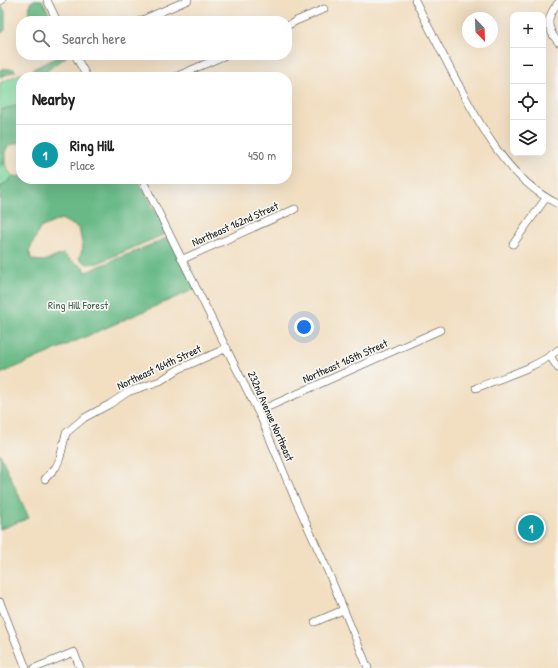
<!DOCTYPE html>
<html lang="en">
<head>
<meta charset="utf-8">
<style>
	:root { --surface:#fff; --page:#f2f2f2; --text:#222; --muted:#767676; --line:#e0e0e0; --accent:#d93025 }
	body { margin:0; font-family:"Patrick Hand",sans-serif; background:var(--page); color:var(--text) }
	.controls { position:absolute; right:12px; top:12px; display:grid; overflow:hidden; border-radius:8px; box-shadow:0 4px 16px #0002 }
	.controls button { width:36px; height:36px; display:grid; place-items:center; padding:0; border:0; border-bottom:1px solid var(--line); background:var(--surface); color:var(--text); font:20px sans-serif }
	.compass { position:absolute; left:462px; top:12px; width:36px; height:36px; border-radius:50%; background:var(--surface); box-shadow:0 4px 16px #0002; rotate:157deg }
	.you { position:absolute; left:304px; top:327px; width:14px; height:14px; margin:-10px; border:3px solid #fff; border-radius:50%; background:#1a73e8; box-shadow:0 0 0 6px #1a73e833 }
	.badge { display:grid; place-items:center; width:26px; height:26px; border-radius:50%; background:var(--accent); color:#fff; font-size:13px; font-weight:700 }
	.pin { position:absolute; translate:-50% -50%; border:2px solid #fff; box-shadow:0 1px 4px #0006 }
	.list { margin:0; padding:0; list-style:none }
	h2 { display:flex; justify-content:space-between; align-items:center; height:52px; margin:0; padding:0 16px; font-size:17px }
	h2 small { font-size:13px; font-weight:400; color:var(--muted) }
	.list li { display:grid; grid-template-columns:26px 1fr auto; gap:12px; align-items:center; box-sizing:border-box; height:60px; padding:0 16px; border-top:1px solid var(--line) }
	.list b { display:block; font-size:15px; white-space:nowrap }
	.list p { margin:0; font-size:13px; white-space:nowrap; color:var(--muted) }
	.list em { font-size:13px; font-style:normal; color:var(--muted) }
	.icon { flex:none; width:22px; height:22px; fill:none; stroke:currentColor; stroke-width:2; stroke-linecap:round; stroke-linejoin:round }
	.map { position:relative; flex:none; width:558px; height:668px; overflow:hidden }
	.search { position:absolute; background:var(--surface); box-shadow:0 4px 16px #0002; left:16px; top:16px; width:276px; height:44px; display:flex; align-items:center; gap:10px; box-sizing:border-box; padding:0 14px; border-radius:16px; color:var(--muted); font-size:15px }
	.panel { position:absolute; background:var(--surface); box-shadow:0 4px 16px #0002; left:16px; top:72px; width:276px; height:112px; border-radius:16px }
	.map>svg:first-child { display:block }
	.green { fill:#7fd99f; stroke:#4e7a5e }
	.forest { fill:#67b986; stroke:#426a51 }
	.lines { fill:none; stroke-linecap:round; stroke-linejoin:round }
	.minor-casing { stroke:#3c3935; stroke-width:8 }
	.minor { stroke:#fff; stroke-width:7 }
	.labels { text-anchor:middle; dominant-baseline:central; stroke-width:3.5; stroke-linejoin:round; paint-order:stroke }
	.street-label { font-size:11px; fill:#1c1c1c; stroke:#f6f6f2 }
	.park-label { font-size:11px; fill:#3f5e4a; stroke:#f6f6f2 }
</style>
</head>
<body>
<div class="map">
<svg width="558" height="668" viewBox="0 0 558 668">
	<rect width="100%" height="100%" fill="#f6f6f2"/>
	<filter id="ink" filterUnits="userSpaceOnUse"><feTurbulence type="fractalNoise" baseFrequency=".025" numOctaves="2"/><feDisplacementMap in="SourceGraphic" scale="8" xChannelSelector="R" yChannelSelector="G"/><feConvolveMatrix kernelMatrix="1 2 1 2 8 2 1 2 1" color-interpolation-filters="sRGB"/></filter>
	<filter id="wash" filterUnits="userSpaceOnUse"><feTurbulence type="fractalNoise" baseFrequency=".012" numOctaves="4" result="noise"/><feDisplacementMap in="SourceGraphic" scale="16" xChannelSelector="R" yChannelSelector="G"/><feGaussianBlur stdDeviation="0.9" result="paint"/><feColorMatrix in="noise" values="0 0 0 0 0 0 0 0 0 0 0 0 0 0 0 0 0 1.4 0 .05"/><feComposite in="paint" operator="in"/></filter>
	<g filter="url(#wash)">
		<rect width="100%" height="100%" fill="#f2dfc2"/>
		<path class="green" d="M22,73L23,77H21V108L16,106L0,110V83Z
			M5,163L7,169L13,177L0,188V165Z"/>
		<path class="forest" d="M34,0H42L53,21H34L29,17L30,3Z
			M0,4L5,11V30L0,34Z
			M62,55H68C59,63 49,66 43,77H30L29,74L33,69Z
			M2,69H14L16,71L0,77V70Z
			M16,106L21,108V142L8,146L5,152V163L0,165V110Z
			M21,176V179H138L167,233L98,263L87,264L79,258L83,248L79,228L61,219L40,228L29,251L32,260L44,261L63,254L75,263L84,267L86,272L169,237L195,289L0,374V188L13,177Z
			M0,454L29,518L0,529Z"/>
	</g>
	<g filter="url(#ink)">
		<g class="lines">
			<g class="minor-casing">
				<path id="minor" d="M47,0L57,21
					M415,0C428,26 441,51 454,76C480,125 506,178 558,204
					M0,1L2,0
					M558,3C546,17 546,28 558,42
					M140,21L188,0
					M287,26L296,21L324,9
					M75,55L87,77
					M175,77L226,55
					M142,179L262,420L292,492L326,567L368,668
					M513,244L546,198
					M183,259L295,209
					M550,356L558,368
					M476,388C503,377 536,368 558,350
					M259,411L440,330
					M45,479L56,467L60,458L66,433L84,418L110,404L128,392L160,381L179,369L227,348
					M0,602L26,668
					M315,622L343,610
					M35,668L74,652L80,668"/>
			</g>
			<use href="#minor" class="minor"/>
		</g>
	</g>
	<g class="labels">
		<g class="street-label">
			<text transform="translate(235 224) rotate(-24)">Northeast 162nd Street</text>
			<text transform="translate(345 361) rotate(-24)">Northeast 165th Street</text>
			<text transform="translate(159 367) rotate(-25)">Northeast 164th Street</text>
			<text transform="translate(271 416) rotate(66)">232nd Avenue Northeast</text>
		</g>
		<g class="park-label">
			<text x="78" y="305">Ring Hill Forest</text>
		</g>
	</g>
</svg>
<div class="controls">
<button>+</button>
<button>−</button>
<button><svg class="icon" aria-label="locate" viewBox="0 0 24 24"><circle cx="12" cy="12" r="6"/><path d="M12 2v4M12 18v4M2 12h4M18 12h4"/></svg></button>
<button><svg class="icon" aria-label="layers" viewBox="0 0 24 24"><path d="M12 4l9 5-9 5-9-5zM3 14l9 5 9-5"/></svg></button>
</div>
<svg class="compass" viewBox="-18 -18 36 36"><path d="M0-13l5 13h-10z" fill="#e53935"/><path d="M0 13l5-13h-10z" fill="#767676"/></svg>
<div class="you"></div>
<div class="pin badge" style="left:531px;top:528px;background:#0f9aa8">1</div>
<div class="search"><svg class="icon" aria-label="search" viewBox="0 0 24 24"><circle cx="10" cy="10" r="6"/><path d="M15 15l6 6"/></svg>Search here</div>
<section class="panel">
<h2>Nearby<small></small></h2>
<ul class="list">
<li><span class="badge" style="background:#0f9aa8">1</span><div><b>Ring Hill</b><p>Place</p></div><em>450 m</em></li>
</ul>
</section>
</div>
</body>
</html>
